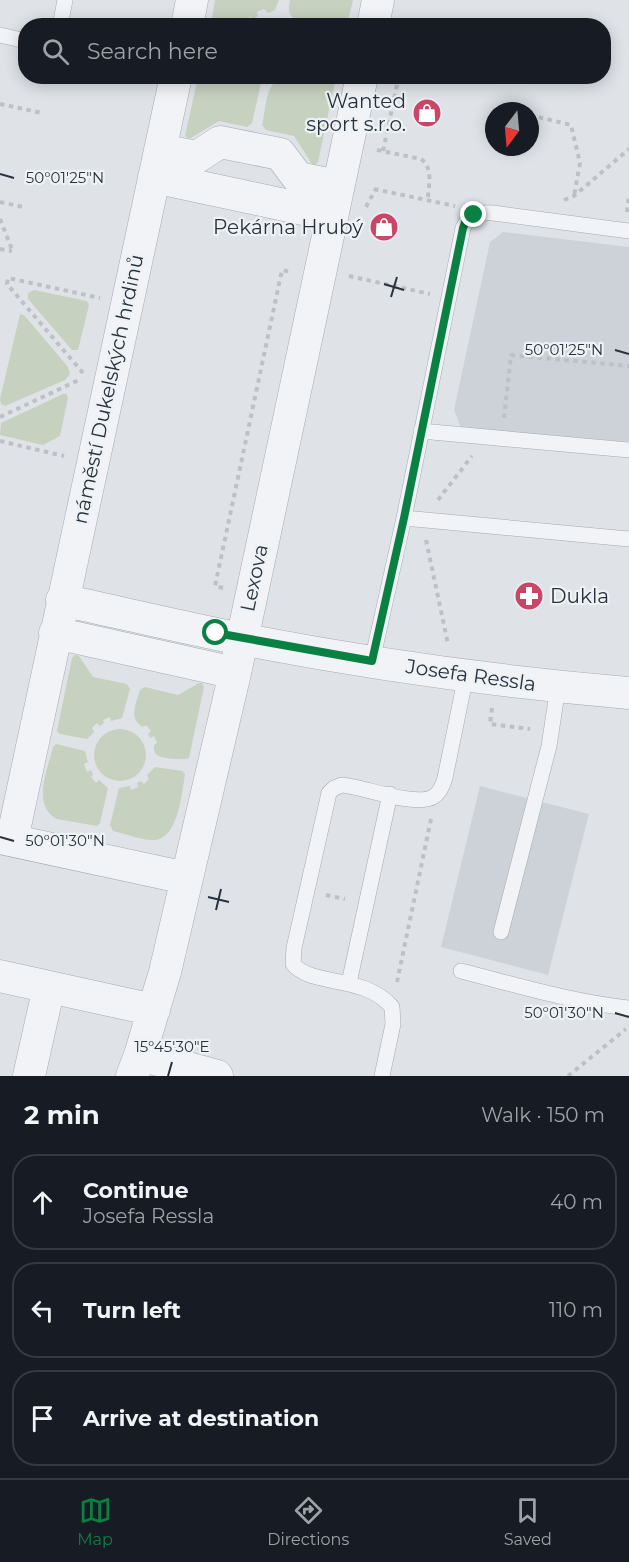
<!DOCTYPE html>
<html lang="en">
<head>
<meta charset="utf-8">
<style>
	:root { --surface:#171b24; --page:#242831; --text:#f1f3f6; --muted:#9ea1a6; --line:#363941; --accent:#0b8043 }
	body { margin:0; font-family:Montserrat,sans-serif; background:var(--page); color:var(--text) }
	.compass { position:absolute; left:485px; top:102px; width:54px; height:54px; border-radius:50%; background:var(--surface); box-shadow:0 3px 15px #0003; rotate:196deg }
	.stop { position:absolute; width:18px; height:18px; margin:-14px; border:4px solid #0b8043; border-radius:50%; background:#fff }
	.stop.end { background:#0b8043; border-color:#fff; box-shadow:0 2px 6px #0008 }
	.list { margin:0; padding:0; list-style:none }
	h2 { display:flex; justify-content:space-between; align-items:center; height:78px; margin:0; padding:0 24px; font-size:26px }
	h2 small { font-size:20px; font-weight:400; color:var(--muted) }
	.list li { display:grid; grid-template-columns:39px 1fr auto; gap:18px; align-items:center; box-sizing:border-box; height:96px; margin:0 12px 12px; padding:0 12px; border:2px solid var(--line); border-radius:24px }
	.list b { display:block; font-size:22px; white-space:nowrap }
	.list p { margin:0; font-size:20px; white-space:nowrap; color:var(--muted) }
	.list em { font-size:20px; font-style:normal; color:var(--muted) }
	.icon { flex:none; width:33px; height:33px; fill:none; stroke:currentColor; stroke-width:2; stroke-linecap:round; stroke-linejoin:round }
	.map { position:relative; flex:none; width:629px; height:1076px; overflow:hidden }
	.search { position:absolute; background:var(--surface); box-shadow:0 3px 15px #0003; left:18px; right:18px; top:18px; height:66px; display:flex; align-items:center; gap:15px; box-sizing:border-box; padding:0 21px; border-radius:24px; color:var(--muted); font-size:22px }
	.sheet { height:402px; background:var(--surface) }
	nav { display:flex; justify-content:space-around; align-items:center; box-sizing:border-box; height:84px; border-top:2px solid var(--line); background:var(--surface); font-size:16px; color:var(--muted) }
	nav a { display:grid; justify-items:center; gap:3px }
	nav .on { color:var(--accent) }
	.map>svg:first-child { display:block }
	.built { fill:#cdd2d9 }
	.green { fill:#c6d1c0 }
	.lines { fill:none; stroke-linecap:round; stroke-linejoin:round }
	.service-casing { stroke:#a4aab2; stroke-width:16 }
	.minor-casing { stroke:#a4aab2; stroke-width:33 }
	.path { stroke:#bdc1c6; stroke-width:4; stroke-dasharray:4.5 4.5; stroke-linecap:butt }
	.service { stroke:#f1f3f6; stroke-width:15 }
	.minor { stroke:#f1f3f6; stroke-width:32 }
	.route { stroke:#0b8043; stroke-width:8 }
	.ticks { fill:none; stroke:#28323e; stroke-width:2 }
	.labels { text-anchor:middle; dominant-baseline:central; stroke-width:4.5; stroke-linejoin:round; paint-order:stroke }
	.poi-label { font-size:20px; fill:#28323e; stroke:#eef2f5; text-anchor:end }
	.street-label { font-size:20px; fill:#28323e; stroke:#eef2f5 }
	.ticks-label { font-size:15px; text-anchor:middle; fill:#28323e; stroke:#eef2f5; stroke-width:4.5; stroke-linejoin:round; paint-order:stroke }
</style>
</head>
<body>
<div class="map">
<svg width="629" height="1076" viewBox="0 0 629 1076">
	<rect width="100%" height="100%" fill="#dfe3e8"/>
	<path class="built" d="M503,232L629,247V442L461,428L454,410L490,242Z
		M480,786L589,814L548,975L441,947Z"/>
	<path class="green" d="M215,0H279L275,10L268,13L264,9L257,12L258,16L254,19L250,17L245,21L247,25H211Z
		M290,0H353L347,25L303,26L305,22L299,18L296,20C288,15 288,9 290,0Z
		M198,77H259L261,83L252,123L247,127L219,121L189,139L185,136Z
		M290,77H336L318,162L315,165L312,164L294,136L266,130L262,125C266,110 265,82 282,78L284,82L291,79Z
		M34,290L87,301L89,305L78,350H72L28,299V293Z
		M20,314L24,315L68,367L70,374L65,380L5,406L1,404L0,399Z
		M63,394H67L68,398L60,436L43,445L0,435L1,423Z
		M75,655L79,656L93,677L127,684L130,689L122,718L111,721L110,717L103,720L104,723L100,726L97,723L92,728L94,732L87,739L60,734L57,731L72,658Z
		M199,683H202L204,687L189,758C184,760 162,759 157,755C154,753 154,749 154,745L157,743L154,736L150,738L148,734L151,731L146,725L143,727C128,719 136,704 140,690L145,687L178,695Z
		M94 755a26 26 0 1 1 52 0a26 26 0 1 1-52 0Z
		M56,744L85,751L88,762L84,764L87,772L91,770L93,774L91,777L96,783L99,780L108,788L100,823L97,826L57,819C31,806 48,768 53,747Z
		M155,767L182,771L185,774C182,793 178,838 155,840C143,841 126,834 113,831L110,825L119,788L130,786L131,790L138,787L137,783L141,781L144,784L149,779L147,775Z"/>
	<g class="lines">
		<g class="service-casing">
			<path id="service" d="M60,26L65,0
				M0,35L26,41
				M421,431L629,450
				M404,518L629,539
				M372,661L404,518L463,228C469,215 479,212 493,213L629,231
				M501,932L549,746L558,687
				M461,971C516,985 572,1002 629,1008
				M349,983L390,794
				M382,1076L393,1024L392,1007C364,974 312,987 293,964L294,948L329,793L334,788L342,785C364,787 415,807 433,797C440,793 443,785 445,778L466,675"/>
		</g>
		<g class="minor-casing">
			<path id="minor" d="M187,26L192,0
				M373,26L378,0
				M160,150L197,157L220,142L280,154L298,178L337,186
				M154,177L331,215
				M62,600C122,613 181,627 241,639C369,664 499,682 629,693
				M55,633L235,673
				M0,838L186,878
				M12,840L176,76
				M0,976L154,1010
				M140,1055L217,1076
				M29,1076L49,987
				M132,1076L140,1055L165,972L235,673L362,76"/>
		</g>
		<path class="path" d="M0,104L42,113
			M498,108L510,111
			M530,115L571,125L580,163L574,196
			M377,150L421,159C434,168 428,186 428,200
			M383,151L397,85L396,76
			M374,189L455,206
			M564,200L574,196L629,149
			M0,202L23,207
			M366,207L375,190
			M627,212L629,197
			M0,219L13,252
			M0,249L12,251
			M349,276L430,294
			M83,373L7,284L8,278L100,298
			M0,417L81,379
			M504,418L511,355L629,366
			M0,441L64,456
			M438,500L472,456
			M426,540L448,644
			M223,588L215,586L282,270L291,272
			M492,708L490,724L530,729
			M326,895L345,899
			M397,982L431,819
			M568,1076L626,1029"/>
		<use href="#service" class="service"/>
		<use href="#minor" class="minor"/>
	</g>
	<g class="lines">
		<path class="route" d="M216,633L372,661L404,518L463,228L466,220L474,215"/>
	</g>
	<path class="ticks" d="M0,174L14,178M384,284L404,290M391,297L397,277M615,350L629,354M0,837L14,841M208,897L229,902M216,910L221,889M615,1013L629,1017M168,1076L172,1062"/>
	<defs>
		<g id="shop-disc" transform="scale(1.5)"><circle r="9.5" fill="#ca4667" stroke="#eef2f5"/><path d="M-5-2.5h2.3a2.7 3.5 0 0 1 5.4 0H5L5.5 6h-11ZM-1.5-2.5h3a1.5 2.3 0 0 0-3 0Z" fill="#fff"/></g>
		<g id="pharmacy-disc" transform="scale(1.5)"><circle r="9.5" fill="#ca4667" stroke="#eef2f5"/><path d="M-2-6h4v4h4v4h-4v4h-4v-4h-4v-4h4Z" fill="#fff"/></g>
	</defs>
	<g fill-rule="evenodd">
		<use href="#shop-disc" x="427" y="113"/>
		<use href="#shop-disc" x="384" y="227"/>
		<use href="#pharmacy-disc" x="529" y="596"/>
	</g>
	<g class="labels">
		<g class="poi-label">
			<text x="406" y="101">Wanted<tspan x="406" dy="23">sport s.r.o.</tspan></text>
			<text x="363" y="227">Pekárna Hrubý</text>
			<text x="550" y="596" text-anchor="start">Dukla</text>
		</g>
		<g class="street-label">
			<text transform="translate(108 389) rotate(-78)">náměstí Dukelských hrdinů</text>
			<text transform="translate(254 578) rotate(-78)">Lexova</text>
			<text transform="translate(471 675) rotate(8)">Josefa Ressla</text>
		</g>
	</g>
	<g class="ticks-label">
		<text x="65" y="183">50°01'25"N</text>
		<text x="564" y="355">50°01'25"N</text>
		<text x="65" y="846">50°01'30"N</text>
		<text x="564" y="1018">50°01'30"N</text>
		<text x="172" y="1052">15°45'30"E</text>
	</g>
</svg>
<svg class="compass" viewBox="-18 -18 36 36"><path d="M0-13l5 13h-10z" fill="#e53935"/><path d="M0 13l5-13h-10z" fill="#9ea1a6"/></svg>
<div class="stop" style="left:216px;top:633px"></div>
<div class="stop end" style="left:474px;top:215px"></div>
<div class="search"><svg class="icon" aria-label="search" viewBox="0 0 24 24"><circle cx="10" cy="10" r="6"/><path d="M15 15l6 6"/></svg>Search here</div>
</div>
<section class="sheet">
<h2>2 min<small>Walk · 150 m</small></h2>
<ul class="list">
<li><svg class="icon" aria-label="ahead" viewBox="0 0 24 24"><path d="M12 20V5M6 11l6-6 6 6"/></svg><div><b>Continue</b><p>Josefa Ressla</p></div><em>40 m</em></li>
<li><svg class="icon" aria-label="left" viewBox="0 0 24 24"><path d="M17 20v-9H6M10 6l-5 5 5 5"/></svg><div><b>Turn left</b></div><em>110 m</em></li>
<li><svg class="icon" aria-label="arrive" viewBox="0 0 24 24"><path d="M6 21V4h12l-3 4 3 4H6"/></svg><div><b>Arrive at destination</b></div></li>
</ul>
</section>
<nav>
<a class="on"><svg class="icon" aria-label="map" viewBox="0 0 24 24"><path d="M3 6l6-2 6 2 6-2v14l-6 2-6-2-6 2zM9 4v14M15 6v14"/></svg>Map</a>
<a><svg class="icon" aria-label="directions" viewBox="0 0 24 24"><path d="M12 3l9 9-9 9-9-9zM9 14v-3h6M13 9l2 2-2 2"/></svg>Directions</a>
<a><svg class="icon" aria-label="saved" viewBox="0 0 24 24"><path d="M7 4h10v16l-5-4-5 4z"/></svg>Saved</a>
</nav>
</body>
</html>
